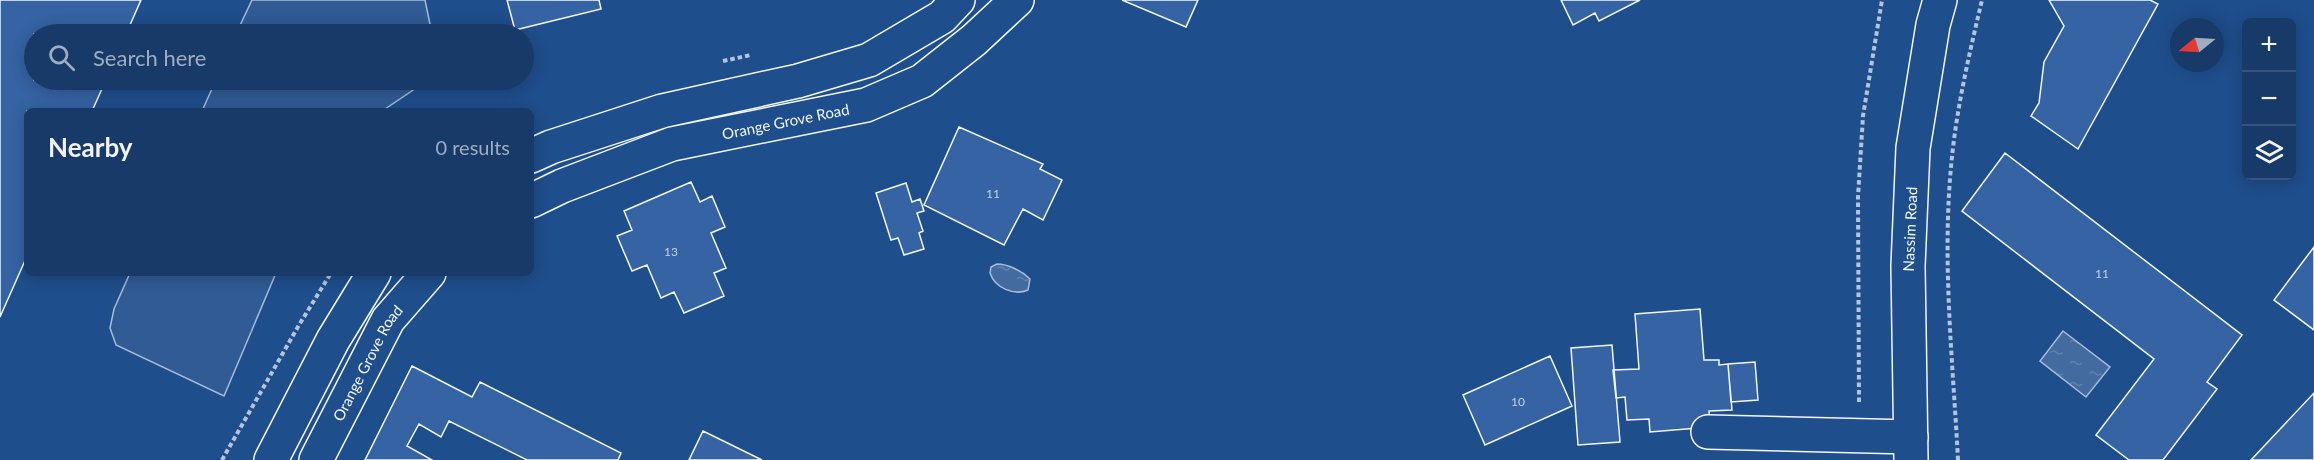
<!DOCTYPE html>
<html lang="en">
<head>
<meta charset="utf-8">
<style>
	:root { --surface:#173a69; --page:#244571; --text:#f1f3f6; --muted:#9eadc0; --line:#36547d }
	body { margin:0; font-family:Lato,sans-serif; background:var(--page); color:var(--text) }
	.controls { position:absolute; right:18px; top:18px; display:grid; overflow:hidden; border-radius:9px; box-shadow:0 3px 15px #0003 }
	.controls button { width:54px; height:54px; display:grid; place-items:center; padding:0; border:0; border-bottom:2px solid var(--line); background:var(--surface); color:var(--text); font:30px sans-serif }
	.compass { position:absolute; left:2170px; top:18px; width:54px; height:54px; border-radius:50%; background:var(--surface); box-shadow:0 3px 15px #0003; rotate:252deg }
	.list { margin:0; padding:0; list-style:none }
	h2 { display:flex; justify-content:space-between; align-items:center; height:78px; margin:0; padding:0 24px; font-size:26px }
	h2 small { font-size:20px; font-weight:400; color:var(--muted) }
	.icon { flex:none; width:33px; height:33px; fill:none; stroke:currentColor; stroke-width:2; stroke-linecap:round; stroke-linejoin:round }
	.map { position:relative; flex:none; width:2314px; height:460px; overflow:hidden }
	.search { position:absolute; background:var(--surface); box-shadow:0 3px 15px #0003; left:24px; top:24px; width:510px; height:66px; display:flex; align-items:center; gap:15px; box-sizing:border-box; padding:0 21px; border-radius:33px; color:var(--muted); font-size:22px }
	.panel { position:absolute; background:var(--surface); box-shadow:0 3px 15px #0003; left:24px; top:108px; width:510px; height:168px; border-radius:9px }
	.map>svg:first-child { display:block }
	.built { fill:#305b95; stroke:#a8bbd7; stroke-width:1.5 }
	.water { fill:url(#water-ripples); stroke:#a8bbd7; stroke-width:1.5 }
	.building { fill:#3563a3; stroke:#f2f6ff; stroke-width:1.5 }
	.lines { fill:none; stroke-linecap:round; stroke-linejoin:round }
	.minor-casing { stroke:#f2f6ff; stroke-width:36 }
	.path { stroke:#b3c4dc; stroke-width:4; stroke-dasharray:4.5 3; stroke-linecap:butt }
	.minor { stroke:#1f4e8c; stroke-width:33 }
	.labels { text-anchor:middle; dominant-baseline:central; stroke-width:4.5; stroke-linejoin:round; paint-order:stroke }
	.number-label { font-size:12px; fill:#c3d1e8 }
	.street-label { font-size:15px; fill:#f2f6ff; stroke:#1f4e8c }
</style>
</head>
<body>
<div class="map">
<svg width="2314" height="460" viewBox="0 0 2314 460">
	<defs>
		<pattern id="water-ripples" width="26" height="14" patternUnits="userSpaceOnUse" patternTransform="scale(1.5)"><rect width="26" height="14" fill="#446ba0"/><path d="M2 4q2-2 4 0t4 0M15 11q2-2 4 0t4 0" fill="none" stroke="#5f81ae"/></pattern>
	</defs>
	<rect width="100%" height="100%" fill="#1f4e8c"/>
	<path class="built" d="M252,0H425L432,34H236Z
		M216,80H428L382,111H202Z
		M130,273H276L224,396L116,345L110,328L114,309Z"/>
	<path class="water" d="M997,264C1008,264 1022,271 1030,279L1028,290C1014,296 995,288 990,273L991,267Z
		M2063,331L2110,367L2086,397L2040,361Z"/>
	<path class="building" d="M0,0H141L126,34H34V80H106L92,111H27V256L0,317Z
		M507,0H599L601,9L515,30Z
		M1122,0H1198L1186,27Z
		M1561,0H1640L1599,21L1595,13L1573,25Z
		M2049,0H2150L2158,4L2078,149L2031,116L2039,103L2044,62L2064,26Z
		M959,127L1043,164L1040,169L1062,180L1043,220L1023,209L1004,245L924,205Z
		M2005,153L2242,335L2207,382L2217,389L2163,460H2129L2096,435L2154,359L1962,211Z
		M691,182L700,202L712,196L725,227L711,233L726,268L714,273L724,296L684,313L674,292L661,298L647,265L632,271L617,236L632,230L624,211Z
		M906,183L912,202L920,199L924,211L917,213L923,231L919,233L924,249L904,255L898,238L891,240L876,193Z
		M2314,247V330L2274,300Z
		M1700,309L1704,360H1719V365L1728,364L1732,410L1709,411L1710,427L1650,432L1649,419L1627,420L1625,397L1616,398L1613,370L1639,369L1635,314Z
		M1612,345L1620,442L1578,445L1571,348Z
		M1550,356L1572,406L1485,445L1463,395Z
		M1755,362L1758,400L1731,402L1728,364Z
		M412,366L472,397L480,382L621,453L618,460H527L449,421L441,437L419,424L407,446L432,460H365Z
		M2314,393V460H2251Z
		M703,431L762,460H689Z"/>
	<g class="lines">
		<g class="minor-casing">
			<g id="minor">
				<path d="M531,156L551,147L662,111L798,81L869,60L942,17L958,0"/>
				<path id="s1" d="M531,201L562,186L672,144L866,105L922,81L974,40L1017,0"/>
				<path d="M1708,432L1911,437"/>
				<path d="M271,460L333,340L374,273"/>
				<path id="s2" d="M316,460L388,320L429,273"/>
				<path id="s3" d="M1911,460L1908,266L1913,148L1933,25L1940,0"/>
			</g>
		</g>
		<path class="path" d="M723,61L751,55
			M1859,402L1858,197L1863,116L1882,0
			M222,460L299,325L331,273
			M1958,460C1953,363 1942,264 1951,167C1956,110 1969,55 1982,0"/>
		<use href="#minor" class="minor"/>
	</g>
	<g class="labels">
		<g class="number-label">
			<text x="993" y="193">11</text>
			<text x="671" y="251">13</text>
			<text x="2102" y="273">11</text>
			<text x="1518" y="401">10</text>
		</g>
		<g class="street-label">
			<text stroke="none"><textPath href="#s1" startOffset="268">Orange Grove Road</textPath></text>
			<text stroke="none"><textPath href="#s3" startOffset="231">Nassim Road</textPath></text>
			<text stroke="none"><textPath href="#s2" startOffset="110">Orange Grove Road</textPath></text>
		</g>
	</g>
</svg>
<div class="controls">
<button>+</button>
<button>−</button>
<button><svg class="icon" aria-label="layers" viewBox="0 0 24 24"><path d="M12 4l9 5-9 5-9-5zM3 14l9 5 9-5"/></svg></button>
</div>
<svg class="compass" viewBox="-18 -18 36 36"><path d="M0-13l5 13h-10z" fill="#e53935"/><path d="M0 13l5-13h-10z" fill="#9eadc0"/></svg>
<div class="search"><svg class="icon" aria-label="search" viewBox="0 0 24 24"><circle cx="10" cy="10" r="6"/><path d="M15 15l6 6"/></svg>Search here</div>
<section class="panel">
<h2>Nearby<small>0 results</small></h2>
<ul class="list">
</ul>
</section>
</div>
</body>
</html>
